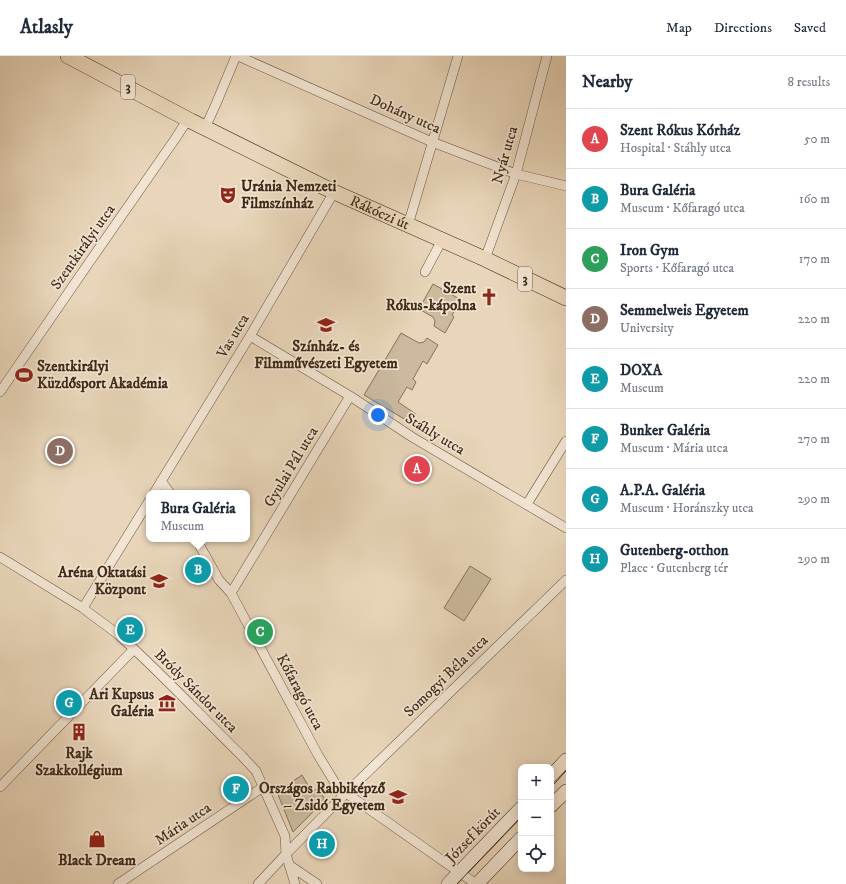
<!DOCTYPE html>
<html lang="en">
<head>
<meta charset="utf-8">
<style>
	:root { --surface:#fff; --page:#f6f6f7; --text:#1f2937; --muted:#747a83; --line:#e0e1e3; --accent:#8f2418 }
	body { margin:0; font-family:"IM FELL DW Pica",serif; background:var(--page); color:var(--text) }
	.controls { position:absolute; right:12px; bottom:12px; display:grid; overflow:hidden; border-radius:8px; box-shadow:0 2px 10px #0003 }
	.controls button { width:36px; height:36px; display:grid; place-items:center; padding:0; border:0; border-bottom:1px solid var(--line); background:var(--surface); color:var(--text); font:20px sans-serif }
	.you { position:absolute; left:378px; top:359px; width:14px; height:14px; margin:-10px; border:3px solid #fff; border-radius:50%; background:#1a73e8; box-shadow:0 0 0 6px #1a73e833 }
	.badge { display:grid; place-items:center; width:26px; height:26px; border-radius:50%; background:var(--accent); color:#fff; font-size:13px; font-weight:700 }
	.pin { position:absolute; translate:-50% -50%; border:2px solid #fff; box-shadow:0 1px 4px #0006 }
	.popup { position:absolute; left:146px; top:434px; width:104px; height:52px; box-sizing:border-box; display:grid; place-content:center; border-radius:8px; background:var(--surface); filter:drop-shadow(0 1px 3px #0005); font-size:13px; white-space:nowrap; color:var(--muted) }
	.popup b { font-size:15px; color:var(--text) }
	.popup::after { content:''; position:absolute; left:50%; top:100%; margin-left:-8px; border:8px solid transparent; border-top-color:var(--surface) }
	.list { margin:0; padding:0; list-style:none }
	h2 { display:flex; justify-content:space-between; align-items:center; height:52px; margin:0; padding:0 16px; font-size:17px }
	h2 small { font-size:13px; font-weight:400; color:var(--muted) }
	.list li { display:grid; grid-template-columns:26px 1fr auto; gap:12px; align-items:center; box-sizing:border-box; height:60px; padding:0 16px; border-top:1px solid var(--line) }
	.list b { display:block; font-size:15px; white-space:nowrap }
	.list p { margin:0; font-size:13px; white-space:nowrap; color:var(--muted) }
	.list em { font-size:13px; font-style:normal; color:var(--muted) }
	.icon { flex:none; width:22px; height:22px; fill:none; stroke:currentColor; stroke-width:2; stroke-linecap:round; stroke-linejoin:round }
	.map { position:relative; flex:none; width:566px; height:828px; overflow:hidden }
	header { display:flex; align-items:center; gap:24px; box-sizing:border-box; height:56px; padding:0 20px; background:var(--surface); border-bottom:1px solid var(--line) }
	header strong { font-size:19px }
	nav { display:flex; gap:22px; margin-inline-start:auto; font-size:14px }
	main { display:flex }
	aside { flex:1; background:var(--surface) }
	.map>svg:first-child { display:block }
	.green { fill:#ccb99e; stroke:#86725b }
	.lines { fill:none; stroke-linecap:round; stroke-linejoin:round }
	.minor-casing { stroke:#6a5540; stroke-width:10 }
	.secondary-casing { stroke:#402a18; stroke-width:14 }
	.primary-casing { stroke:#402a18; stroke-width:16 }
	.minor { stroke:#f1e4d2; stroke-width:9 }
	.secondary { stroke:#f1e4d2; stroke-width:13 }
	.primary { stroke:#e9d6ba; stroke-width:15 }
	.tram { stroke:#402a18; stroke-width:1 }
	.labels { text-anchor:middle; dominant-baseline:central; stroke-width:3.5; stroke-linejoin:round; paint-order:stroke }
	.shield { fill:#f1e4d2; stroke:#756250; stroke-width:1 }
	.shield-label { font-size:14px; font-weight:bold; fill:#402a18 }
	.street-label { font-size:15px; fill:#402a18; stroke:#f1e4d2 }
	.poi-label { font-size:15px; font-weight:bold; fill:#402a18; stroke:#f1e4d2; text-anchor:end }
</style>
</head>
<body>
<header>
<strong>Atlasly</strong>
<nav><a>Map</a><a>Directions</a><a>Saved</a></nav>
</header>
<main>
<div class="map">
<svg width="566" height="828" viewBox="0 0 566 828">
	<rect width="100%" height="100%" fill="#e9d6ba"/>
	<filter id="stains"><feTurbulence type="fractalNoise" baseFrequency=".005" numOctaves="4"/><feColorMatrix values="0 0 0 0 .2 0 0 0 0 .09 0 0 0 0 .02 0 0 0 .5 -.17"/></filter>
	<radialGradient id="worn" r=".72"><stop offset=".6" stop-color="#630" stop-opacity="0"/><stop offset="1" stop-color="#630" stop-opacity=".3"/></radialGradient>
	<path class="green" d="M433,228L442,233V237L446,239L449,237L461,244L452,259L454,261L445,277L434,270L435,265L433,261L419,253Z
		M401,277L419,287L424,286L427,282L438,289L427,308L423,305L413,323L416,326L412,334L407,331L398,346L416,358L411,367L364,339Z
		M470,510L491,523L464,565L444,552Z
		M302,719L312,736L318,732L324,742V745L293,776L277,736Z"/>
	<g class="lines">
		<g class="minor-casing">
			<path id="minor" d="M238,0L432,86L516,118L566,130
				M205,72L216,48L236,0
				M408,169L458,0
				M485,203L516,118L547,0
				M425,216L442,184
				M250,280L350,340L412,381L566,472
				M0,336L86,211L175,83L188,63
				M161,425L170,437
				M154,437L250,280L334,136
				M527,448L566,385
				M196,483L219,524L231,537L318,699L343,740
				M0,501L83,552C96,563 110,571 122,582C164,620 202,661 242,700L256,715L285,780L286,798L295,828
				M231,537L350,340
				M83,552L149,445
				M0,731L134,593
				M346,737L476,828
				M289,809L317,828
				M118,828L263,731
				M258,828L286,798L346,737L566,524"/>
		</g>
		<g class="secondary-casing">
			<path id="secondary" d="M551,720L566,704
				M551,750L566,735
				M448,828L521,752
				M477,828L521,782"/>
		</g>
		<g class="primary-casing">
			<g id="primary">
				<path id="s1" d="M68,0L191,65L334,136L485,203L566,242"/>
			</g>
		</g>
		<use href="#minor" class="minor"/>
		<use href="#secondary" class="secondary"/>
		<use href="#primary" class="primary"/>
		<path class="tram" d="M551,731L566,715
			M457,828L521,761"/>
	</g>
	<defs>
		<g id="theatre-bare" transform="scale(1.38)"><path d="M-5-5.5Q0-4 5-5.5V0Q5 5 0 6Q-5 5-5 0ZM-3.3-2.5H-1v1.5H-3.3ZM1-2.5H3.3v1.5H1ZM-2.8 1Q0 5.5 2.8 1Z" fill="#8f2418" stroke="#f1e4d2" stroke-width="2.5" paint-order="stroke"/></g>
		<g id="church-bare" transform="scale(1.38)"><path d="M-1.2-6h2.4v3.5h3.3v2.4h-3.3V6h-2.4V-.1h-3.3v-2.4h3.3Z" fill="#8f2418" stroke="#f1e4d2" stroke-width="2.5" paint-order="stroke"/></g>
		<g id="university-bare" transform="scale(1.38)"><path d="M0-5L7-2L0 1L-7-2ZM-4 1L0 2.5L4 1V4Q0 6-4 4Z" fill="#8f2418" stroke="#f1e4d2" stroke-width="2.5" paint-order="stroke"/></g>
		<g id="stadium-bare" transform="scale(1.38)"><path d="M0-5a6.5 5 0 1 0 0 10a6.5 5 0 1 0 0-10ZM-3.5-1.8h7v3.6h-7Z" fill="#8f2418" stroke="#f1e4d2" stroke-width="2.5" paint-order="stroke"/></g>
		<g id="museum-bare" transform="scale(1.38)"><path d="M0-6L6-3V-2H-6V-3ZM-5-1h2V3h-2ZM-1-1h2V3h-2ZM3-1h2V3H3ZM-6 4H6V6H-6Z" fill="#8f2418" stroke="#f1e4d2" stroke-width="2.5" paint-order="stroke"/></g>
		<g id="building-bare" transform="scale(1.38)"><path d="M-4-6H4V6H1V3H-1V6H-4ZM-2.5-4.3h1.7v1.8h-1.7ZM.8-4.3h1.7v1.8H.8ZM-2.5-1h1.7V.8h-1.7ZM.8-1h1.7V.8H.8Z" fill="#8f2418" stroke="#f1e4d2" stroke-width="2.5" paint-order="stroke"/></g>
		<g id="shop-bare" transform="scale(1.38)"><path d="M-5-2.5h2.3a2.7 3.5 0 0 1 5.4 0H5L5.5 6h-11ZM-1.5-2.5h3a1.5 2.3 0 0 0-3 0Z" fill="#8f2418" stroke="#f1e4d2" stroke-width="2.5" paint-order="stroke"/></g>
	</defs>
	<g fill-rule="evenodd">
		<use href="#theatre-bare" x="228" y="139"/>
		<use href="#church-bare" x="489" y="241"/>
		<use href="#university-bare" x="326" y="269"/>
		<use href="#stadium-bare" x="24" y="319"/>
		<use href="#university-bare" x="159" y="525"/>
		<use href="#museum-bare" x="167" y="647"/>
		<use href="#building-bare" x="79" y="676"/>
		<use href="#university-bare" x="398" y="741"/>
		<use href="#shop-bare" x="97" y="783"/>
	</g>
	<g class="labels">
		<g class="shield">
			<rect x="121" y="19" width="14" height="24" rx="3"/>
			<rect x="518" y="211" width="14" height="24" rx="3"/>
		</g>
		<g class="shield-label">
			<text x="128" y="31">3</text>
			<text x="525" y="223">3</text>
		</g>
		<g class="street-label">
			<text transform="translate(405 58) rotate(24)">Dohány utca</text>
			<text transform="translate(505 99) rotate(-74)">Nyár utca</text>
			<text stroke="none"><textPath href="#s1" startOffset="349">Rákóczi út</textPath></text>
			<text transform="translate(83 191) rotate(-55)">Szentkirályi utca</text>
			<text transform="translate(233 280) rotate(-59)">Vas utca</text>
			<text transform="translate(435 378) rotate(31)">Stáhly utca</text>
			<text transform="translate(291 411) rotate(-59)">Gyulai Pál utca</text>
			<text transform="translate(446 620) rotate(-44)">Somogyi Béla utca</text>
			<text transform="translate(196 635) rotate(45)">Bródy Sándor utca</text>
			<text transform="translate(300 636) rotate(62)">Kőfaragó utca</text>
			<text transform="translate(183 768) rotate(-34)">Mária utca</text>
			<text transform="translate(473 779) rotate(-46)">József körút</text>
		</g>
		<g class="poi-label">
			<text x="241" y="130" text-anchor="start">Uránia Nemzeti<tspan x="241" dy="17">Filmszínház</tspan></text>
			<text x="476" y="232">Szent<tspan x="476" dy="17">Rókus-kápolna</tspan></text>
			<text x="326" y="290" text-anchor="middle">Színház- és<tspan x="326" dy="17">Filmművészeti Egyetem</tspan></text>
			<text x="37" y="310" text-anchor="start">Szentkirályi<tspan x="37" dy="17">Küzdősport Akadémia</tspan></text>
			<text x="146" y="516">Aréna Oktatási<tspan x="146" dy="17">Központ</tspan></text>
			<text x="154" y="638">Ari Kupsus<tspan x="154" dy="17">Galéria</tspan></text>
			<text x="79" y="697" text-anchor="middle">Rajk<tspan x="79" dy="17">Szakkollégium</tspan></text>
			<text x="385" y="732">Országos Rabbiképző<tspan x="385" dy="17">– Zsidó Egyetem</tspan></text>
			<text x="97" y="804" text-anchor="middle">Black Dream</text>
		</g>
	</g>
	<rect width="100%" height="100%" filter="url(#stains)"/>
	<rect width="100%" height="100%" fill="url(#worn)"/>
</svg>
<div class="controls">
<button>+</button>
<button>−</button>
<button><svg class="icon" aria-label="locate" viewBox="0 0 24 24"><circle cx="12" cy="12" r="6"/><path d="M12 2v4M12 18v4M2 12h4M18 12h4"/></svg></button>
</div>
<div class="you"></div>
<div class="pin badge" style="left:417px;top:413px;background:#e0444e">A</div>
<div class="pin badge" style="left:198px;top:514px;background:#0f9aa8">B</div>
<div class="popup"><b>Bura Galéria</b>Museum</div>
<div class="pin badge" style="left:260px;top:576px;background:#2e9e5b">C</div>
<div class="pin badge" style="left:60px;top:395px;background:#8d6e63">D</div>
<div class="pin badge" style="left:130px;top:574px;background:#0f9aa8">E</div>
<div class="pin badge" style="left:236px;top:733px;background:#0f9aa8">F</div>
<div class="pin badge" style="left:69px;top:647px;background:#0f9aa8">G</div>
<div class="pin badge" style="left:322px;top:788px;background:#0f9aa8">H</div>
</div>
<aside>
<h2>Nearby<small>8 results</small></h2>
<ul class="list">
<li><span class="badge" style="background:#e0444e">A</span><div><b>Szent Rókus Kórház</b><p>Hospital · Stáhly utca</p></div><em>50 m</em></li>
<li><span class="badge" style="background:#0f9aa8">B</span><div><b>Bura Galéria</b><p>Museum · Kőfaragó utca</p></div><em>160 m</em></li>
<li><span class="badge" style="background:#2e9e5b">C</span><div><b>Iron Gym</b><p>Sports · Kőfaragó utca</p></div><em>170 m</em></li>
<li><span class="badge" style="background:#8d6e63">D</span><div><b>Semmelweis Egyetem</b><p>University</p></div><em>220 m</em></li>
<li><span class="badge" style="background:#0f9aa8">E</span><div><b>DOXA</b><p>Museum</p></div><em>220 m</em></li>
<li><span class="badge" style="background:#0f9aa8">F</span><div><b>Bunker Galéria</b><p>Museum · Mária utca</p></div><em>270 m</em></li>
<li><span class="badge" style="background:#0f9aa8">G</span><div><b>A.P.A. Galéria</b><p>Museum · Horánszky utca</p></div><em>290 m</em></li>
<li><span class="badge" style="background:#0f9aa8">H</span><div><b>Gutenberg-otthon</b><p>Place · Gutenberg tér</p></div><em>290 m</em></li>
</ul>
</aside>
</main>
</body>
</html>
